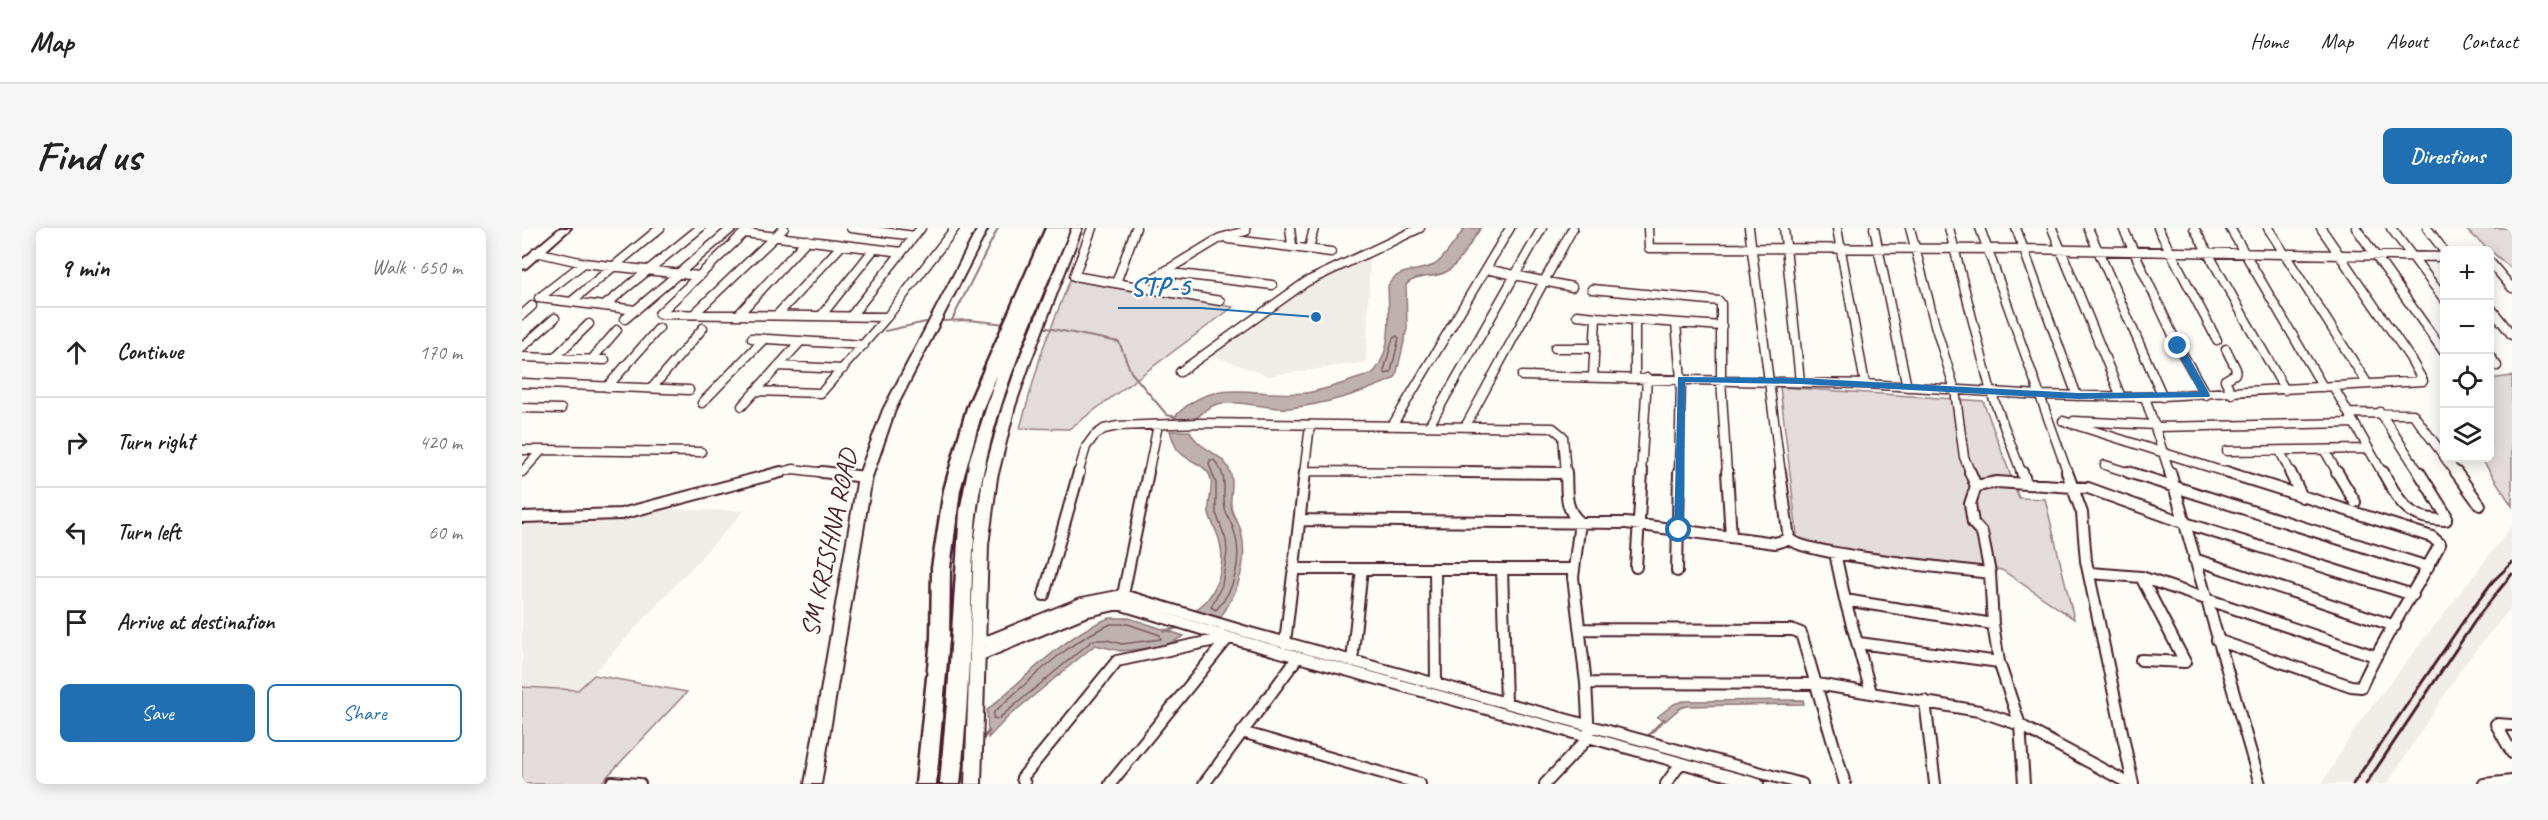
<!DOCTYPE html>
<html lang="en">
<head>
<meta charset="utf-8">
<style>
	:root { --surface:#fff; --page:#f6f6f6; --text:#222; --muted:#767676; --line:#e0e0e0; --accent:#1f6fb2 }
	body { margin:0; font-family:Caveat,sans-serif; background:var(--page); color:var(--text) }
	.controls { position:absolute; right:18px; top:18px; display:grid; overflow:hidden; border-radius:9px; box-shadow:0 3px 15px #0003 }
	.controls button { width:54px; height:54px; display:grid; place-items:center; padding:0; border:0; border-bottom:2px solid var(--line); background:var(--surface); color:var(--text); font:30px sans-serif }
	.stop { position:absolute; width:18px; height:18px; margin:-14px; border:4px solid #1f6fb2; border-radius:50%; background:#fff }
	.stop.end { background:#1f6fb2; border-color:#fff; box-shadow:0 2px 6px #0008 }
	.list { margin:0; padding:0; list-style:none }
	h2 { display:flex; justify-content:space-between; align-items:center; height:78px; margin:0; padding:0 24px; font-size:26px }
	h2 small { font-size:20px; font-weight:400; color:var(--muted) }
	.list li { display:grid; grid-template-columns:39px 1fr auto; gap:18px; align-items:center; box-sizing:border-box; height:90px; padding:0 24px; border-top:2px solid var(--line) }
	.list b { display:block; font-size:22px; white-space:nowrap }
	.list em { font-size:20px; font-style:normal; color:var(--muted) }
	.actions { display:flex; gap:12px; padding:18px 24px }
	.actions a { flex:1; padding:14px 0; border:2px solid var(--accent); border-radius:9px; text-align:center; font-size:21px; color:var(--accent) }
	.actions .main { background:var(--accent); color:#fff }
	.icon { flex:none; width:33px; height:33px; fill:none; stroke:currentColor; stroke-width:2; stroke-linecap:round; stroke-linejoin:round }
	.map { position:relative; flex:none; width:1990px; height:556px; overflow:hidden; border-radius:9px }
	header { display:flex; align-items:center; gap:36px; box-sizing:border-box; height:84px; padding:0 30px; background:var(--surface); border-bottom:2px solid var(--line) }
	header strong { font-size:28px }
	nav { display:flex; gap:33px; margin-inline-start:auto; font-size:21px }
	.intro { display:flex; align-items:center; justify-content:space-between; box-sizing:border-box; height:144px; padding:0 36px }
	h1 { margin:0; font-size:42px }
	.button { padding:15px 27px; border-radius:9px; background:var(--accent); color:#fff; font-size:21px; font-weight:700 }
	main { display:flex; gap:36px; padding:0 36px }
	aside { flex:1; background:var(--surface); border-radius:9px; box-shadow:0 3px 15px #0003 }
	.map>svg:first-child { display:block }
	.built { fill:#f0ece8 }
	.green { fill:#e3dcda; stroke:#967e82; stroke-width:1.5 }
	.water { fill:#c0b1b1; stroke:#91777b; stroke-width:1.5 }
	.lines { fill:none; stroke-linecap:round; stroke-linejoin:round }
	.shore { stroke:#795961; stroke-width:1.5 }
	.stream-far1 { stroke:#91777b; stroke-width:2 }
	.stream { stroke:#91777b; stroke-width:3 }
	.street-far1-casing { stroke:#4a1f2b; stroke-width:11 }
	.street-casing { stroke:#4a1f2b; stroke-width:14 }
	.secondary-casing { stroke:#4a1f2b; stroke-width:4 }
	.highway-casing { stroke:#4a1f2b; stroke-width:5 }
	.street-far1 { stroke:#fdfcf7; stroke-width:8 }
	.street { stroke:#fdfcf7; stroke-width:10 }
	.secondary { fill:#fdfcf7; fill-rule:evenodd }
	.highway { fill:#fdfcf7; fill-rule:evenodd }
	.rail { stroke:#4a1f2b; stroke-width:3 }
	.route { fill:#1f6fb2 }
	.labels { text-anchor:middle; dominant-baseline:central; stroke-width:4.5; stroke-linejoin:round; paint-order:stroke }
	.street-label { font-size:26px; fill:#4a1f2b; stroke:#fdfcf7 }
	.leader { fill:none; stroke:#1f6fb2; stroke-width:2 }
	.callout-dot { fill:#1f6fb2; stroke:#fdfcf7; stroke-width:2 }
	.callout-label { font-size:27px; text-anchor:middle; font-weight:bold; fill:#1f6fb2; stroke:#fdfcf7; stroke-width:4.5; stroke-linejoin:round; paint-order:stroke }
</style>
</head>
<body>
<header>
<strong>Map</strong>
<nav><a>Home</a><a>Map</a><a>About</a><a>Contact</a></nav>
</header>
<div class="intro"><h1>Find us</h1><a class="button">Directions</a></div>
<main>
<aside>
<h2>9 min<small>Walk · 650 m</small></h2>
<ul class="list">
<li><svg class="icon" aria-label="ahead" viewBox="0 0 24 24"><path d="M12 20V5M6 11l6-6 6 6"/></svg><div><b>Continue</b></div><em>170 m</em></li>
<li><svg class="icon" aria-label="right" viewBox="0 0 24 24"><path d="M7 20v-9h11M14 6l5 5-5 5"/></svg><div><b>Turn right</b></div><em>420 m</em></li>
<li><svg class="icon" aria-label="left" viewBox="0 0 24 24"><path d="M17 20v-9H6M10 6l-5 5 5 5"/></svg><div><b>Turn left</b></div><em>60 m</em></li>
<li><svg class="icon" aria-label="arrive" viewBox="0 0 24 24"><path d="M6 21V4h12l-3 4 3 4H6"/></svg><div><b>Arrive at destination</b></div></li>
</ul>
<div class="actions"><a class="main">Save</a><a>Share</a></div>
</aside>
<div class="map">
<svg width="1990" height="556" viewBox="0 0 1990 556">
	<rect width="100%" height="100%" fill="#fdfcf7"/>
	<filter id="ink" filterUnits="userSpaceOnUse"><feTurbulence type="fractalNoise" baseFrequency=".0167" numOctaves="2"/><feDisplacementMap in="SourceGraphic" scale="12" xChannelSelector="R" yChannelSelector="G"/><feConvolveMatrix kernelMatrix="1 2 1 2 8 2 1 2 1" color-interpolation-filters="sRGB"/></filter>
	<g filter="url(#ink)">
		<path class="built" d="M848,29L844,134L746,148L690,127L794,52Z
			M144,281L222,283L56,462L0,459V292H76Z
			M1990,298V378L1941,438L1865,556H1800L1834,499Z"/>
		<path class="green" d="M1942,0H1990V41Z
			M548,52L711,79L547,201L498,200L521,120Z
			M1990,148V278L1959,230H1968V151Z
			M1258,159L1461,173L1497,270L1523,271L1552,391L1480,342L1276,315Z
			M72,447L165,464L78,556H0V459L56,462Z"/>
		<path class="water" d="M943,0H959C949,13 938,36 924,44C911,51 894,46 884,57L885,101L874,148L871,151C840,165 802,176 768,180C745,182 711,169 690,178C684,181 678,187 672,192L651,191C689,146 732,170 783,165C805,162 829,152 850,146C871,125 867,86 866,58C875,39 896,45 912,37C921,33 936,9 943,0Z
			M648,203H668C676,222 698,223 707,241C713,253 708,265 709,277C709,287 717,294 719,303C727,335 716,364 698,390L670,383C693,374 704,338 698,315C696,304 689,295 687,284C686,274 691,261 689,251C685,235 664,234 655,221C652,216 650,209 648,203Z
			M588,390H607L662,408L641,419L599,423L573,417L487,488L466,510L465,482C499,454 546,404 588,390Z
			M1281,472L1282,476L1164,478L1158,480L1143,493L1135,489L1152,476L1161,473Z"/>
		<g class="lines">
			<path class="shore" d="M875,108L877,110L869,144L864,146L862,143L871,110Z
				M688,232H692C708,252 699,259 703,281C705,289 710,295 712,303C721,330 713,362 694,382L689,379L700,357L705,324L704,312L694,285V255L687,236Z
				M589,396H606L638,407L639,411L600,416L585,412H571L476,491L471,490L472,484C509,452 543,415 589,396Z"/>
			<path class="stream-far1" d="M430,92L476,0
				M420,93L447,92L484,96
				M520,99L597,114L609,144L645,187L654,189
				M363,103L404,94"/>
			<path class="stream" d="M642,403L659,399
				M1124,510L1142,491
				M458,514L467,503
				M438,556L441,534L446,528"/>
			<g class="street-far1-casing">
				<path id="street-far1" d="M329,0L393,8
					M570,0L552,48L698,73
					M768,0L770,17
					M1126,0L1127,20L1502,21L1922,29
					M1227,0L1259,246
					M1262,0L1278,153
					M1315,0L1343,156L1518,167L1623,169L1648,246
					M1352,0L1385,159
					M1388,0L1413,97L1433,162L1442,229L1449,246
					M1427,0L1469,164L1500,246
					M1458,0L1546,246
					M1494,0L1555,168
					M1530,0L1599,169
					M1566,0L1641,169
					M1601,0L1656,118L1684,167
					M1636,0L1695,112
					M1672,0L1763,162
					M1708,0L1801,159
					M1746,0L1845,155
					M1834,0L1922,124
					M1869,0L1922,71
					M1905,0L1922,23
					M706,11L809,24
					M787,21L792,0
					M14,24L62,35L177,48
					M1968,34L1990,60
					M62,35L17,70L114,82
					M964,41L1050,59
					M641,44L750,57
					M594,55L614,0
					M617,59L698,10L724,3L723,0
					M1070,61L1197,73L1199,76V151L1205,246
					M50,73L138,0
					M82,78L178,0
					M1968,79L1990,107
					M137,86L222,5L380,24
					M137,86L365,89
					M172,86L262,0
					M0,87L10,78
					M216,87L285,12
					M255,87L320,17
					M1055,87L1074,89
					M299,88L352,21
					M329,88L399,0
					M103,91L210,0
					M1113,93V150
					M1154,95L1159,151L1157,246
					M230,110L342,117
					M0,119L33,90
					M1033,120H1073
					M1704,121L1714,141L1713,146L1703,152L1710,166
					M1968,128L1975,138
					M0,129L83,132
					M32,130L67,96
					M70,131L95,102
					M256,138L321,141
					M658,144L784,54L898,0
					M1000,148L1343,156
					M1071,149L1074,89L1200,98
					M0,155L167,162
					M1811,158L1861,246
					M85,159L137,100
					M130,160L181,100
					M233,163L299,165L365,89L433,0
					M1623,169L1901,153L1888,130L1799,0
					M180,175L242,111
					M220,178L279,113
					M0,180L39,181
					M1858,184L1898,246
					M1827,185L1891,186L1922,228
					M1541,193L1709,246
					M1552,193L1633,197
					M870,198L988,0
					M907,198L1020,0
					M943,199L1051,0
					M1634,199L1832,195
					M0,222H20
					M1705,223L1845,221
					M1758,223L1769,246
					M1803,223L1816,246
					M1923,230L1935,246
					M1583,237L1611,246
					M784,243L1042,245
					M0,244L20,222L179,224
					M253,246L271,241L313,246
					M556,246L564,219L572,208L582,201L596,198L678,195L1031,200L1041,208L1044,246
					M626,246L636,197
					M782,246L788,197
					M1119,246L1125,150"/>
			</g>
			<g class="street-casing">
				<path id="street" d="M300,244L343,249
					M940,244L1042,245
					M1205,244L1209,309
					M1258,244L1267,311
					M1448,244L1454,258L1448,276L1451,295L1460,305L1468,345L1471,396L1477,434L1498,497L1502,556
					M1500,244L1504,255
					M1545,244L1560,285L1564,333L1611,556
					M1606,244L1906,339
					M1648,244L1738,556
					M1768,244L1780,269
					M1815,244L1833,274
					M1861,244C1878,274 1885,292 1924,292V287L1897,244
					M1934,244L1958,277
					M1454,258L1475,254L1566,260L1663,295L1891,367
					M0,289L99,286L259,244
					M778,292L1104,295L1253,315L1267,311C1283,327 1436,341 1468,345
					M1313,325L1323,372L1349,464
					M1672,331L1873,398
					M1114,339L1120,244
					M771,341H1052
					M913,341L914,456
					M980,341L984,475
					M1155,343L1157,244
					M1568,345L1619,349L1853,428
					M1619,349L1663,434L1619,432
					M522,367L557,244
					M601,367L626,244
					M1323,372L1471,396
					M1058,401L1271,402L1279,405L1323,556
					M1695,412L1829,458L1839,459C1861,409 1893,364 1918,316L1910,309L1704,244
					M763,415L783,244
					M1337,415L1477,434
					M456,417L560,375L601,367L728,405L1280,556
					M456,428L562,384L597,376L722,414L1236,556
					M830,433L840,341
					M1064,455L1295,456L1457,483L1498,497L1608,556
					M1403,473L1413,556
					M1990,497L1974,496L1990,525
					M720,504L898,556
					M90,554L118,556
					M503,556L500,550L595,433L703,410
					M588,556L706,410
					M682,556L776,429
					M1023,556L1067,509L1064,455L1051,349L1058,294C1042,282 1045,263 1044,244
					M1144,556L1159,535
					M1962,556L1990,553"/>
			</g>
			<g class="secondary-casing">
				<path id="secondary" d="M38,0H49L4,40L0,41V32Z
					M456,0H466L373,182L350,249L299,556H283L336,249L361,182Z
					M550,0H560L509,132L493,178L475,250L466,317L459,556H443L452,317L461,250L481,178L497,132Z"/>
			</g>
			<g class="highway-casing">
				<path id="highway" d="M524,0H548C512,87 473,173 457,266C449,314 450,363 448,411C446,459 443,508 438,556H418L426,465L438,284L448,231L475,147L461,180L438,262L428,340L427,411L414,556H394L409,411L410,340L422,262L445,180Z"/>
			</g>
			<use href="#street-far1" class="street-far1"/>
			<use href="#street" class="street"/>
			<use href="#secondary" class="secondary"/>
			<use href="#highway" class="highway"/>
			<path class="rail" d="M1831,556L1947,385L1971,353L1990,335
				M1844,556L1957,387L1990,346"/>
		</g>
	</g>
	<path class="route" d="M1653,116L1661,118L1688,167L1687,169L1556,171L1278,156L1163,154L1162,302L1157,306L1152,302L1156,149L1278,150L1556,165L1677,164L1652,118Z"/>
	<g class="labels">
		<g class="street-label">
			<text transform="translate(307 315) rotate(-78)">SM KRISHNA ROAD</text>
		</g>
	</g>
	<path class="leader" d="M794 89L679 80H596"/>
	<circle class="callout-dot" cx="794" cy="89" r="6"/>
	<g class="callout-label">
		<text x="638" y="67">STP-5</text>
	</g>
</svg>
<div class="controls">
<button>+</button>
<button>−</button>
<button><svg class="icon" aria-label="locate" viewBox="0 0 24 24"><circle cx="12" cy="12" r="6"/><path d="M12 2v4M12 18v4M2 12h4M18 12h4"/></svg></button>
<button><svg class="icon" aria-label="layers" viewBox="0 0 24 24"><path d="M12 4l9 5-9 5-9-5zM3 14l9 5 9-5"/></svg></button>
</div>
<div class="stop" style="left:1157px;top:302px"></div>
<div class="stop end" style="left:1656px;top:118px"></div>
</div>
</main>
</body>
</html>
